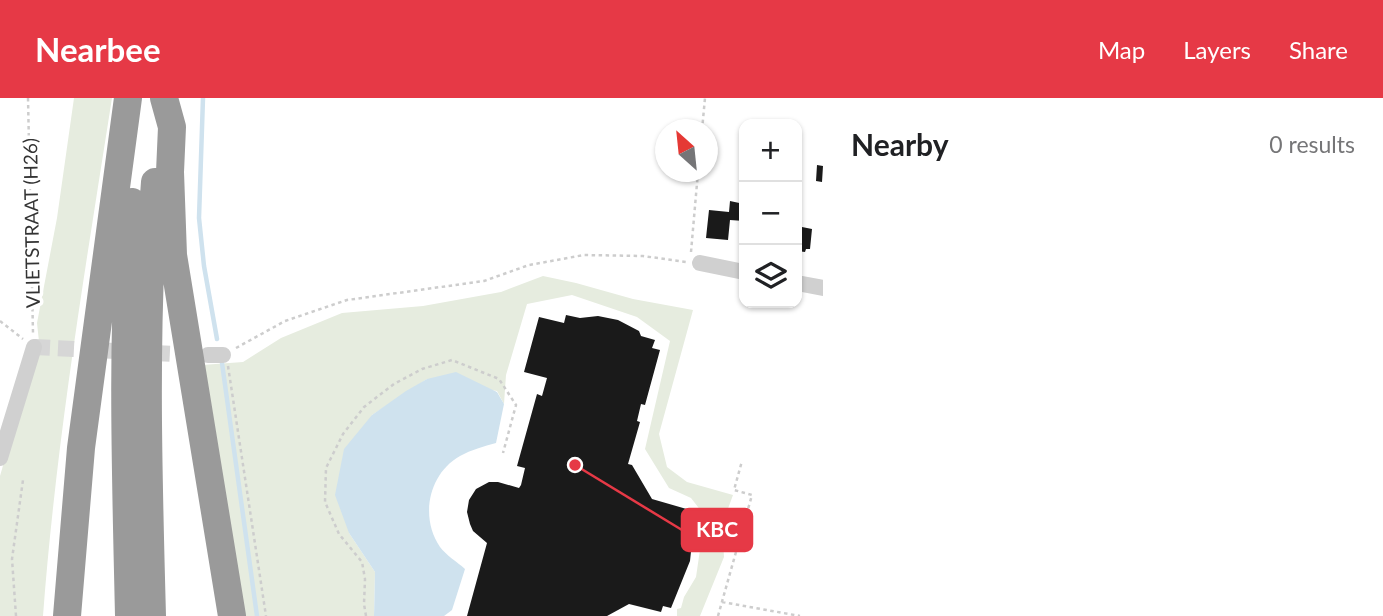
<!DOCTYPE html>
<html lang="en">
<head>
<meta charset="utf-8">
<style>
	:root { --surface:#fff; --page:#f6f6f6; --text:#202124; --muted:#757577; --line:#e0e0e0; --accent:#e63946 }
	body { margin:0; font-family:Lato,sans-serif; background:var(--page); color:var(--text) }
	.controls { position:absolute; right:21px; top:21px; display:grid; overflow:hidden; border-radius:14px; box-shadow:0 2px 5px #0004 }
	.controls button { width:63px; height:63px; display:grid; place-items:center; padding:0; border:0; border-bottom:2px solid var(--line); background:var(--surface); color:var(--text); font:35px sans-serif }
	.compass { position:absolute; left:655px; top:21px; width:63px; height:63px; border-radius:50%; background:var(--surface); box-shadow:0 2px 5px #0004; rotate:333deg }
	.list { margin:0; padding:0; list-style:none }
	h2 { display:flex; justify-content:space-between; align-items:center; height:91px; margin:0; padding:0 28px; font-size:30px }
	h2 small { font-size:23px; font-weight:400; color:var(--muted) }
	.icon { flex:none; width:38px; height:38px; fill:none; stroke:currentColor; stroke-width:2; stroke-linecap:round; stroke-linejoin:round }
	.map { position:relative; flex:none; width:823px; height:518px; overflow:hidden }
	header { display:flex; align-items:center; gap:42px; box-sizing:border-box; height:98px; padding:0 35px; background:var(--accent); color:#fff }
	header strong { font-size:33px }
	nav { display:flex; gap:38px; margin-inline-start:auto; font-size:24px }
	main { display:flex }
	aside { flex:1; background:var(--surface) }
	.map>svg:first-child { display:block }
	.green { fill:#e6ecdf }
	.water { fill:#cfe2ee }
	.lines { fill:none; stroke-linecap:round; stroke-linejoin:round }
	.stream { stroke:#cfe2ee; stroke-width:4.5 }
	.building { fill:#1a1a1a }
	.minor-tunnel { stroke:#d6d6d6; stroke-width:16; stroke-dasharray:16 8; stroke-linecap:butt }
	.path { stroke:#cdcdcd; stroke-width:2.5; stroke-dasharray:3.5 3.5; stroke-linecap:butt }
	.minor { stroke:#d0d0d0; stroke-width:16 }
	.motorway { stroke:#9a9a9a; stroke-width:28 }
	.labels { text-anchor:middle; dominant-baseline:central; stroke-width:7; stroke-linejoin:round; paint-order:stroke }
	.street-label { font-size:19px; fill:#333; stroke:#fff }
	.leader { fill:none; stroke:#e63946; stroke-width:2.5 }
	.callout-dot { fill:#e63946; stroke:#fff; stroke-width:2.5 }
	.callout { fill:#e63946; stroke:#e63946; stroke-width:2.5 }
	.callout-label { font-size:21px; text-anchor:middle; font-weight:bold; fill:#fff }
</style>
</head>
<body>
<header>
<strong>Nearbee</strong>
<nav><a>Map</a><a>Layers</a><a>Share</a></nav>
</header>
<main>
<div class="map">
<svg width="823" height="518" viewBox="0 0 823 518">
	<rect width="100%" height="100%" fill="#fff"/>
	<path class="green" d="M74,0H112C85,172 56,344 43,518H0V378L34,260L40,253L37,225L57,120Z
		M543,178L576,185L633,201L693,212L659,336L667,369L687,384L733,397L722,427L724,459L700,518H677V511L681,510L684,499L696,479L705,418L691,400L669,390L645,351L670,243L637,219L572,197L527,206L506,277L504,306L497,293L427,281L372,317L349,435L375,474L374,518H245L202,267L243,264L281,240L342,215L423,208L501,194Z"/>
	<path class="water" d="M456,274L497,294L504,306L496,345C484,348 471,352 460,358C428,376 420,420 440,449C446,457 457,464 465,471L452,512L444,518H374L375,474L349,435L335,397L344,351L372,317L406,293L427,281Z"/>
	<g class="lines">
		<path class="stream" d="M203,0L199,120L204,168L217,241
			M222,265L257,518"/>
	</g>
	<path class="building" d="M817,67L823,68L822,84L816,83Z
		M730,103L744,106V123L730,122L728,142L706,140L709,112L729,114Z
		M797,128L812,131L810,151H806L805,154L797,153Z
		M566,217L580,220L598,218L618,222L639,233L641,238L655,242L652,250L660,252L645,307L641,306L637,323L640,324L628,366L632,367L652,401L690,412L688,419L697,421L690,443L692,444L690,463L671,510L663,508L661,514L629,506L607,518H467L487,445L473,433L470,426L467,414L469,402L476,391L489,384H498L519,390L521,387L525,370L517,368L537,296L542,298L547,280L524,274L539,219L564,225Z"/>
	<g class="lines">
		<path class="minor-tunnel" d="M34,249L195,257"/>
		<path class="path" d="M28,0L33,235
			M702,32L705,0
			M691,154L698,74
			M0,223L23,241
			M236,250L285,223L347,202L484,183L529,167L584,157L643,158L686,164
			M228,268L266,518
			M722,504L800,518
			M16,518L12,461L23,382
			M366,518L364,506L365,481L362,464L339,436L325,404L326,370L343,336L364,309L394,286L422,271L452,262L499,281L516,307L503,355
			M718,518L752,397L734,392L742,363"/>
		<path class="minor" d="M700,165L744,174
			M797,185L823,190
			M208,257H223
			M0,360L34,249"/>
		<path class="motorway" d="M164,0L172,29L170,74L173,157L232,518
			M67,518L81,350L128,0
			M129,518C126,380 121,241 132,104
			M152,518C148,373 144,228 155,84"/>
	</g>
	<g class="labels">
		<g class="street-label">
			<text transform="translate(31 125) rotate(-91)">VLIETSTRAAT (H26)</text>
		</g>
	</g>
	<path class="leader" d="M575 367L682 432"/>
	<circle class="callout-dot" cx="575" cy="367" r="7"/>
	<rect class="callout" x="682" y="411" width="70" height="42" rx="7"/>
	<g class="callout-label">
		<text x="717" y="439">KBC</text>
	</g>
</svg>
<div class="controls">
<button>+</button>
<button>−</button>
<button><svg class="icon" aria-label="layers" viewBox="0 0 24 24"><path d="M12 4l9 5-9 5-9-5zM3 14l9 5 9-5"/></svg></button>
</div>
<svg class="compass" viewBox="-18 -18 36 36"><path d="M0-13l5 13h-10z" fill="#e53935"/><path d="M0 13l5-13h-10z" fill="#757577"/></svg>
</div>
<aside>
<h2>Nearby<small>0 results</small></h2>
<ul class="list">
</ul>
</aside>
</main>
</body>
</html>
